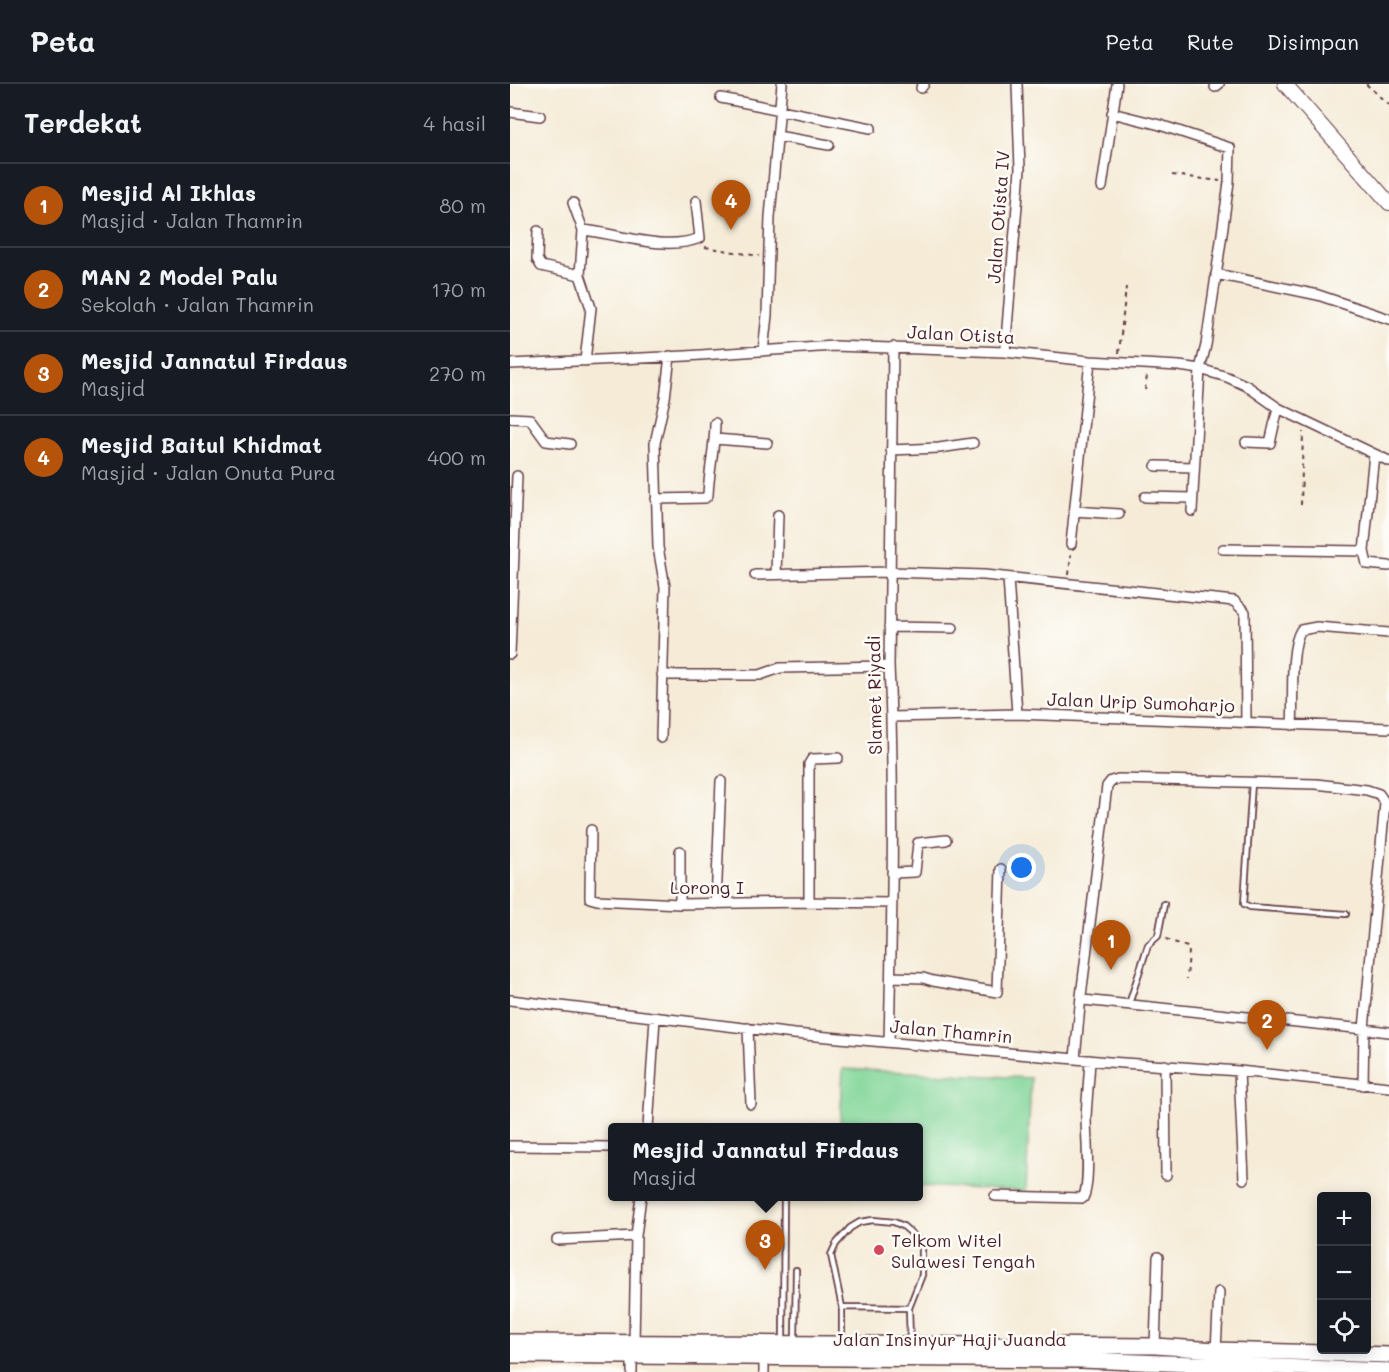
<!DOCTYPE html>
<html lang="id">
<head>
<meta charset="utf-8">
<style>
	:root { --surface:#171b24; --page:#20242c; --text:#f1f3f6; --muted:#9ea1a6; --line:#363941; --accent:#b45309 }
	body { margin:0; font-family:Mali,sans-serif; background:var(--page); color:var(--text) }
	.controls { position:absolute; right:18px; bottom:18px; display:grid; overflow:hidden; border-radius:6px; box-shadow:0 3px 15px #0003 }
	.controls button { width:54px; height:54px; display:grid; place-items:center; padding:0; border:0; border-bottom:2px solid var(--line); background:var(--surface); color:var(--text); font:30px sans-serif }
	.you { position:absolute; left:512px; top:784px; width:21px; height:21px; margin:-15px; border:4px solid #fff; border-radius:50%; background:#1a73e8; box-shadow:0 0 0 9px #1a73e833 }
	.badge { display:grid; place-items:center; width:39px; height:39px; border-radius:50%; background:var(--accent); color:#fff; font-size:20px; font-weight:700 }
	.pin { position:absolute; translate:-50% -50px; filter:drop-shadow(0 2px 3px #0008) }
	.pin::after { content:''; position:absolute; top:32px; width:21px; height:18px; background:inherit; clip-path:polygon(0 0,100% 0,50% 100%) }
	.popup { position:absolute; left:98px; top:1039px; width:315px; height:78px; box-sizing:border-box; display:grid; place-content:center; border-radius:6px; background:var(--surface); filter:drop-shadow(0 2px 4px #0005); font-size:20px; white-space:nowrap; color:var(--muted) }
	.popup b { font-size:22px; color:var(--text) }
	.popup::after { content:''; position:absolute; left:50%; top:100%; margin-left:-12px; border:12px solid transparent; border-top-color:var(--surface) }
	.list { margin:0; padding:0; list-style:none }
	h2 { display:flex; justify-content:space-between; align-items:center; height:78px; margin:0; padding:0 24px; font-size:26px }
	h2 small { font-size:20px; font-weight:400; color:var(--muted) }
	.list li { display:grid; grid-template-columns:39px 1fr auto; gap:18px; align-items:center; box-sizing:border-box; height:84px; padding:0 24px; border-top:2px solid var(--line) }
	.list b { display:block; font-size:22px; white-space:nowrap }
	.list p { margin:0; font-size:20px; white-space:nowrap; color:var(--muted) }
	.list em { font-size:20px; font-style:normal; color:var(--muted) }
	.icon { flex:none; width:33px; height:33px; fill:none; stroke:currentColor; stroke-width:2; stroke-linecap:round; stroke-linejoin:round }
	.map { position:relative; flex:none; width:879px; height:1288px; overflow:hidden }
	header { display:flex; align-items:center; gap:36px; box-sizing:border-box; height:84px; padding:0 30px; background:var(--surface); border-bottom:2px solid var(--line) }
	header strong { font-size:28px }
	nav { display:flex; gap:33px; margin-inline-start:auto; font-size:21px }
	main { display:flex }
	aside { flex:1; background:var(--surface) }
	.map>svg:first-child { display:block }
	.green { fill:#81d698; stroke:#667a62; stroke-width:1.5 }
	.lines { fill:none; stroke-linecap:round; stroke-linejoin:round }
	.lane-casing { stroke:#643e45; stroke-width:8 }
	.street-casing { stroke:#643e45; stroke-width:12 }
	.secondary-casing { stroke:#643e45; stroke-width:16 }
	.primary-casing { stroke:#643e45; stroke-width:18 }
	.path { stroke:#643e45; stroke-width:2; stroke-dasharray:4.5 4.5; stroke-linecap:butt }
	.lane { stroke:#fff; stroke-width:4.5 }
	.street { stroke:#fff; stroke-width:9 }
	.secondary { stroke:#fff; stroke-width:14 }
	.primary { stroke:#fff; stroke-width:15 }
	.poi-dot { fill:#d1495b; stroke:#fdfcf7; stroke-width:2 }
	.labels { text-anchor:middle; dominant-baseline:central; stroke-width:5; stroke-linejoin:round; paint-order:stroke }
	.street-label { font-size:18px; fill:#4a1f2b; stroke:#fdfcf7 }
	.poi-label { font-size:18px; fill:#4a1f2b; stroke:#fdfcf7; text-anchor:start }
</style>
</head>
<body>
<header>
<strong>Peta</strong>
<nav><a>Peta</a><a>Rute</a><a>Disimpan</a></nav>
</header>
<main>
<aside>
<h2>Terdekat<small>4 hasil</small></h2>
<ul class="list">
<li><span class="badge">1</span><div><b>Mesjid Al Ikhlas</b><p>Masjid · Jalan Thamrin</p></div><em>80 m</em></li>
<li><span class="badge">2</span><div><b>MAN 2 Model Palu</b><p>Sekolah · Jalan Thamrin</p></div><em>170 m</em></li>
<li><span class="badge">3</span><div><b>Mesjid Jannatul Firdaus</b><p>Masjid</p></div><em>270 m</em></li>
<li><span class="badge">4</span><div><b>Mesjid Baitul Khidmat</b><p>Masjid · Jalan Onuta Pura</p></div><em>400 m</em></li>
</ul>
</aside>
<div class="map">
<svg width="879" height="1288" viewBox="0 0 879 1288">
	<rect width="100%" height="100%" fill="#fdfcf7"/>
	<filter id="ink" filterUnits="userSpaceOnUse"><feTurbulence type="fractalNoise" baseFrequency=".0167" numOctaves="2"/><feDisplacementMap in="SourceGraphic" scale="12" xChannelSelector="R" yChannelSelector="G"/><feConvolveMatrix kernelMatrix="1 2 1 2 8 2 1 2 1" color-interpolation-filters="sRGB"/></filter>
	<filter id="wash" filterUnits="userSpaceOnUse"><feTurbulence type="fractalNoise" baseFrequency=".008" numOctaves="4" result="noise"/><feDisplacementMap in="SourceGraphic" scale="24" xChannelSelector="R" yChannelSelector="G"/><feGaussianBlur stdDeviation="1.35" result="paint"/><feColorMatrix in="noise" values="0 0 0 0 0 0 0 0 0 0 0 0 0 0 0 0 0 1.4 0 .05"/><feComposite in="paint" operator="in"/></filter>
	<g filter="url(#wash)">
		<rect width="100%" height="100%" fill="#f5ebd7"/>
		<path class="green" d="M333,985L521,994L516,1107L408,1102V1044L330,1043Z"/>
	</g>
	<g filter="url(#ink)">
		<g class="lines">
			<g class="lane-casing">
				<path id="lane" d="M742,698L734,820L740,823L836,830
					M619,920L638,861L648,852L654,820
					M332,1223L399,1224
					M285,1256L286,1186
					M273,1258L274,1112
					M332,1258V1223L321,1171L326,1160L340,1144L350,1138L363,1136L384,1138L393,1142L407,1154L412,1161V1191L399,1224L400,1257"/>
			</g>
			<g class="street-casing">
				<path id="street" d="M705,3L709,0
					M411,4L414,0
					M211,14L361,44
					M0,28L30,32
					M602,29L650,41L720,64L719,98L711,157L696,261L690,285L682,427
					M267,52L319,61
					M592,103L607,0
					M63,119L73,146L70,191
					M73,146C110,150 153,168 190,154L186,117
					M28,147L27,175L31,182L70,191L81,224L75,277
					M706,190L808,211L879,235
					M253,267L257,231L260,133L272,0
					M495,268L510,85L507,0
					M0,280L176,272L324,262L495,268L580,277L669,282L690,285L717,293L737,302L768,324L879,377
					M0,334L20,335L36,357L60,360
					M205,355L257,359
					M736,358L760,359L768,324
					M381,366L429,364L463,359
					M646,382L684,383
					M635,413L682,414
					M146,415L195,414L198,411C199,386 205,363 205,339
					M564,427L609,430
					M561,460L580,277
					M713,465L854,467L864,370
					M854,467L857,480L879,482
					M266,490L268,431
					M245,491L380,488L474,491L724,517L735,528L736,639
					M498,494L507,630
					M379,543L443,544
					M0,570L7,392
					M152,591H250L270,584L379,582
					M381,633L507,630L879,644
					M782,641C784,618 779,564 791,546L807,543L879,549
					M151,654L155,503L148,463L145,359L155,314L160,272
					M81,746L80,808V814L87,816L170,820L299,818L382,819
					M170,767V820
					M382,789L405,788L408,759L436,756
					M299,818V680L302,675L328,674
					M206,820L211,697
					M381,893L413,894L423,897L487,908L491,785
					M0,916L284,950L599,978L729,987L879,1003
					M238,944L241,1020
					M379,958C382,833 385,707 379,582L383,263
					M565,974L571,912
					M655,981L656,1091
					M729,987L734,1095
					M853,1001L854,945L573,916L571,912L597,702L601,697L608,695L806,700L857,706L869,710L875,719L854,945L879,948
					M138,1044L145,934
					M0,1062L102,1063
					M485,1112L573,1114C581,1100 576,1052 576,1033C577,1014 579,995 580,976
					M47,1156L126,1152
					M124,1259L126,1152L131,1112
					M645,1262L648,1173
					M706,1266L709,1208
					M122,1272V1288
					M254,1288V1274"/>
			</g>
			<g class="secondary-casing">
				<path id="secondary" d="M775,0L879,119"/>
			</g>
			<g class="primary-casing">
				<path id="primary" d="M0,1258L645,1262L706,1266L879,1271
					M0,1271L570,1276L879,1287"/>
			</g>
			<path class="path" d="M856,0L879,21
				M662,91L710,97
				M195,163L249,172
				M609,269L616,203
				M635,306L637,292
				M791,421L793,348
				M559,491L561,470
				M656,855L677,863L679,867L677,895"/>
			<use href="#lane" class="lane"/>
			<use href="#street" class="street"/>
			<use href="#secondary" class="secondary"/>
			<use href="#primary" class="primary"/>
		</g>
	</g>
	<circle class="poi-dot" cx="369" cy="1166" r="6"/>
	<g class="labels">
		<g class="street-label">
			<text transform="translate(488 133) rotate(-86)">Jalan Otista IV</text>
			<text transform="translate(451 250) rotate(3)">Jalan Otista</text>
			<text transform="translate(364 611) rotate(-91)">Slamet Riyadi</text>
			<text transform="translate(631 618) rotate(2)">Jalan Urip Sumoharjo</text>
			<text x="197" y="803">Lorong I</text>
			<text transform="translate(441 947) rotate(5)">Jalan Thamrin</text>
			<text x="440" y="1255">Jalan Insinyur Haji Juanda</text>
		</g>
		<g class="poi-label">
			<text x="381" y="1156">Telkom Witel<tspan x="381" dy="21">Sulawesi Tengah</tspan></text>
		</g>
	</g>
</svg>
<div class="controls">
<button>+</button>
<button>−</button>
<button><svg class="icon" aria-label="locate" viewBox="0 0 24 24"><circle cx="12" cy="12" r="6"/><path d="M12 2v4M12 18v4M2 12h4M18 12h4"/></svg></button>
</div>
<div class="you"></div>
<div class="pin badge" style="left:601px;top:886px">1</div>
<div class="pin badge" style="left:757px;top:966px">2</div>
<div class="pin badge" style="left:255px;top:1186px">3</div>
<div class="popup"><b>Mesjid Jannatul Firdaus</b>Masjid</div>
<div class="pin badge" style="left:221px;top:146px">4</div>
</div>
</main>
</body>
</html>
